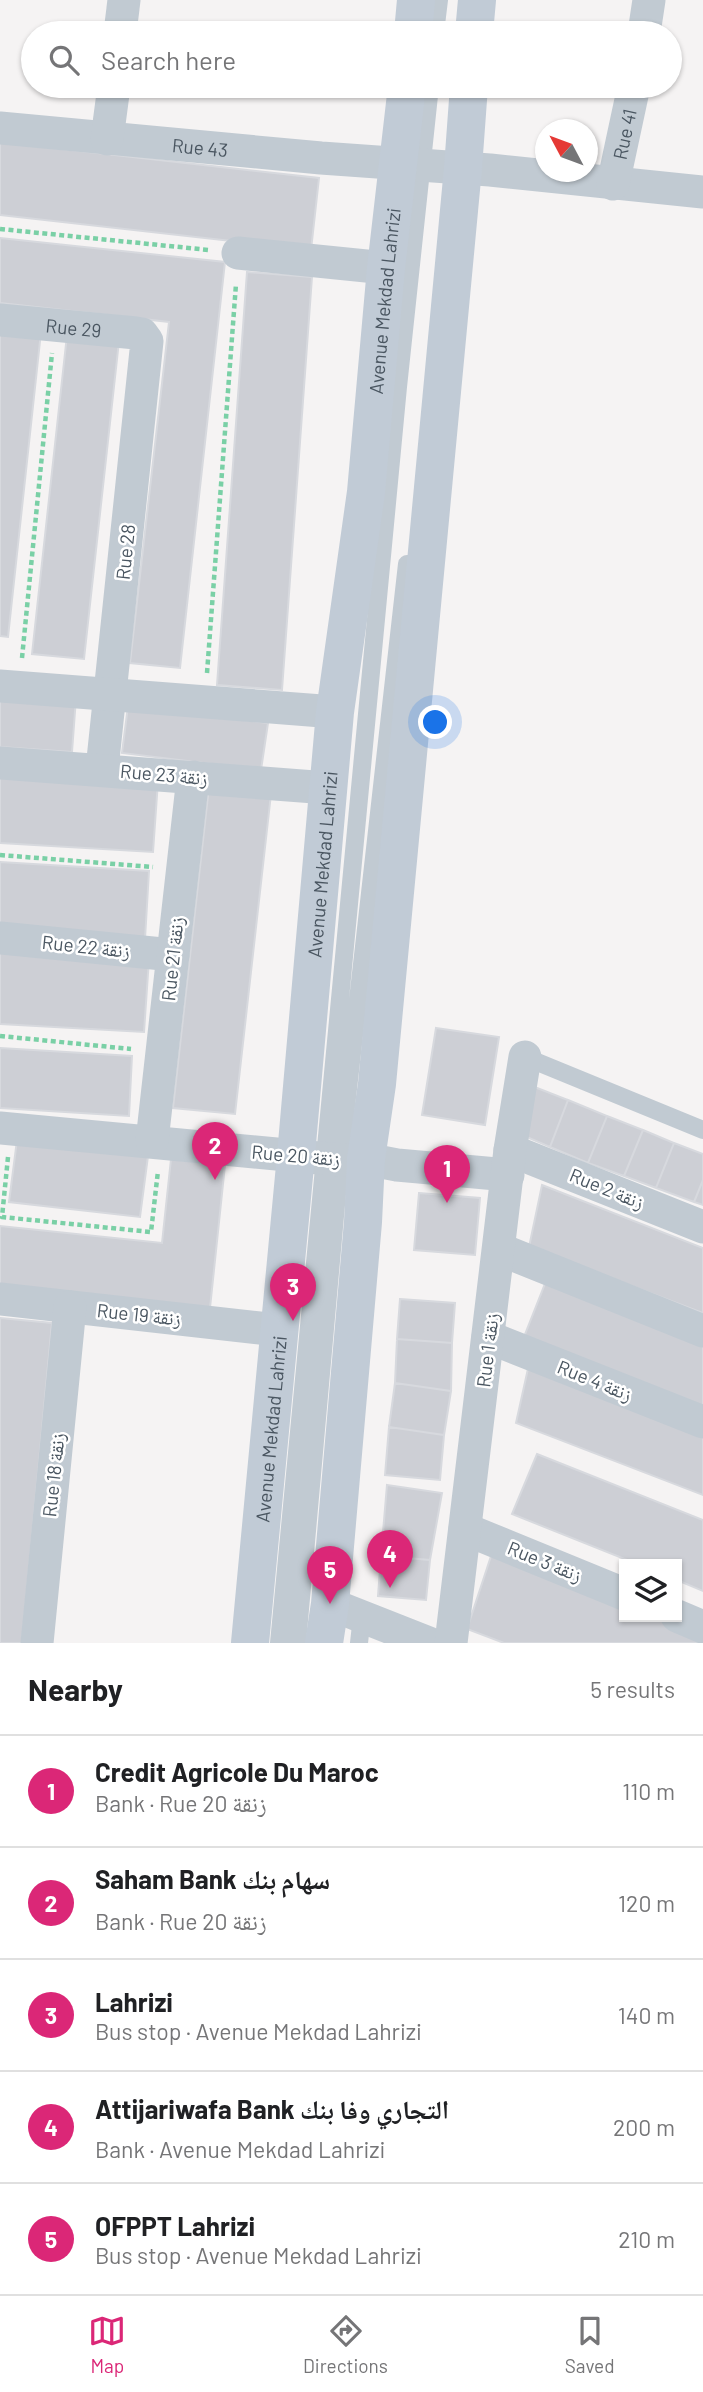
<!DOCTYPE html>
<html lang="en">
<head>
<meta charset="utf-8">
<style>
	:root { --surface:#fff; --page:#f2f2f2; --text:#202124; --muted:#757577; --line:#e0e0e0; --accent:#db2777 }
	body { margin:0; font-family:Barlow,"Noto Naskh Arabic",sans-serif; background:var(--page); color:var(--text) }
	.controls { position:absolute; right:21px; bottom:21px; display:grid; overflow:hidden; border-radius:0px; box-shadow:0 2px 5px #0004 }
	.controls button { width:63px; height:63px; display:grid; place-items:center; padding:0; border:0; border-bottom:2px solid var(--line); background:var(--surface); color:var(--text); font:35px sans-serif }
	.compass { position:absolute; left:535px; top:119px; width:63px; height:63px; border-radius:50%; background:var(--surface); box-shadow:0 2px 5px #0004; rotate:311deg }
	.you { position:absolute; left:436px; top:723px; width:24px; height:24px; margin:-18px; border:5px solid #fff; border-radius:50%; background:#1a73e8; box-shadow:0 0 0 10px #1a73e833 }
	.badge { display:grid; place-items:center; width:46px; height:46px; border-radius:50%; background:var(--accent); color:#fff; font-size:23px; font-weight:700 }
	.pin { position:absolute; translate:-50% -58px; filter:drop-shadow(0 2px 4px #0008) }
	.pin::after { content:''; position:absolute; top:37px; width:24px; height:21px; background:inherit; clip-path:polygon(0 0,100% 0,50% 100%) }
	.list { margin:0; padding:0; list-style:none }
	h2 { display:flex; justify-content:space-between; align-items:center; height:91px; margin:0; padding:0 28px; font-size:30px }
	h2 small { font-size:23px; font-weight:400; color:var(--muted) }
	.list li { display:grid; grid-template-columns:46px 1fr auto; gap:21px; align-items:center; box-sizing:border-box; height:112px; padding:0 28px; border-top:2px solid var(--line) }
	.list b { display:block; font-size:26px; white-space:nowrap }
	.list p { margin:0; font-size:23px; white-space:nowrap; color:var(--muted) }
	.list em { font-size:23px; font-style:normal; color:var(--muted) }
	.icon { flex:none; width:38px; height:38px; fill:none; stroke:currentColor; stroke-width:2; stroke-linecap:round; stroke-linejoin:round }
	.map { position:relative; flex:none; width:703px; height:1643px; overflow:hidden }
	.search { position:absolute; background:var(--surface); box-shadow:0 2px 5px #0004; left:21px; right:21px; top:21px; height:77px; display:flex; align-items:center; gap:18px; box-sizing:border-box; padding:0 24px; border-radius:38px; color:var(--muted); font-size:26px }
	.sheet { height:651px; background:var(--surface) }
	nav { display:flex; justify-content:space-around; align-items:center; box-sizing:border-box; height:98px; border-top:2px solid var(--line); background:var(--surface); font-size:19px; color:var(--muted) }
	nav a { display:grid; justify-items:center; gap:4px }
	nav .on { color:var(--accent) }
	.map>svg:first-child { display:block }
	.building { fill:#cdcfd5; stroke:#d7d9de; stroke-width:2 }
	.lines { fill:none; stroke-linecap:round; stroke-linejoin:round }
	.path { stroke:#7ad0a6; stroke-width:4.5; stroke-dasharray:5 3.5; stroke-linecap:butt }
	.service { stroke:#c1cad2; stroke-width:18 }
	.minor { stroke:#c1cad2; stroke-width:33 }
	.secondary { stroke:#c1cbd6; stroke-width:38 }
	.labels { text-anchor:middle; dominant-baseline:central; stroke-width:5; stroke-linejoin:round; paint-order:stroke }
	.street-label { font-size:19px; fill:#4a5661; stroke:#fff }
</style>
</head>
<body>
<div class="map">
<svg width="703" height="1643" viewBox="0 0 703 1643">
	<rect width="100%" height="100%" fill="#f5f3f3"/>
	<path class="building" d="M0,142L319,178L311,250L0,215Z
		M0,238L225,262L180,668L130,663L169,322L0,303Z
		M247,272L312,277L282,690L217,685Z
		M0,329L41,332L8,637L0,636Z
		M67,335L119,341L84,659L32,654Z
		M0,692L76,698L72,752L0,747Z
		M128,706L268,723L261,770L122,753Z
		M0,772L158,781L153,852L0,843Z
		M209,787L271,794L235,1114L173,1108Z
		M0,862L149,871L145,939L0,931Z
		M0,951L149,959L144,1032L0,1024Z
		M436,1028L499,1037L485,1125L422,1115Z
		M0,1048L132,1056L129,1116L0,1108Z
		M532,1086L568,1100L550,1147L515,1132Z
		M568,1100L607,1116L588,1163L550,1147Z
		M607,1116L643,1130L624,1176L588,1163Z
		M643,1130L674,1143L656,1188L624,1176Z
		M17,1140L148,1156L140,1217L9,1202Z
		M674,1143L703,1154V1180L694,1202L656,1188Z
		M171,1159L225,1165L210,1308L0,1286V1226L162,1243Z
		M703,1180V1205L694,1202Z
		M542,1185L703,1248V1313L529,1247Z
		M419,1193L480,1198L475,1255L414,1250Z
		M550,1271L703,1332V1409L524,1337Z
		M400,1299L455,1303L452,1343L397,1339Z
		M0,1318L52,1323L22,1643H0Z
		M397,1339L452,1343L451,1391L395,1383Z
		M529,1364L703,1431V1495L516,1423Z
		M395,1383L451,1391L444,1435L389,1427Z
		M389,1427L444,1435L440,1480L385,1475Z
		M537,1454L703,1520V1591L677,1580V1564H637L512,1514Z
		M387,1485L442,1493L430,1560L381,1556Z
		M492,1553L624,1604V1617H656L703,1635V1643H504L467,1629Z
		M381,1556L430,1560L426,1600L378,1596Z"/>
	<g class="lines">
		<path class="path" d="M0,229L209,250
			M22,658L52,353
			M207,673L236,284
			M0,855L153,867
			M0,1036L131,1049
			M8,1157L2,1217L151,1232L158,1171"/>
		<path class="service" d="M435,33L439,0
			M525,1057L703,1130
			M279,1643L398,387L430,86
			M297,1643L340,1160L407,564
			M359,1643L362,1616"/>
		<g class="minor">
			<path d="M120,33L124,0"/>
			<path d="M644,33L649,0"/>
			<path id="s1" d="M0,128L321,158L490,170L703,192"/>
			<path d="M107,139L114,86"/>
			<path id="s2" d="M613,184L634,86"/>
			<path d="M238,253L386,268"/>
			<path id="s3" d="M0,320L136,333L142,334L147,341L102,769"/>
			<path d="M0,686L335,712"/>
			<path d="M0,763L328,788"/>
			<path d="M0,938L173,955"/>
			<path d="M0,1128L340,1160L366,1159L397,1165L508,1175"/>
			<path d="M152,1141L193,777"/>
			<path d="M510,1150L703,1227"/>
			<path d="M499,1249L703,1331"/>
			<path d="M0,1299L278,1330"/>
			<path d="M488,1337L703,1422"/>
			<path d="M465,1529L624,1594"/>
			<path d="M330,1604L429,1643"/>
			<path d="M677,1616L703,1627"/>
			<path d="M37,1643L70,1307"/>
			<path d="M451,1643L510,1150L525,1057"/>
		</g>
		<g class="secondary">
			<path d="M413,33L416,0"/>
			<path d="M474,33L477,0"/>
			<path id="s4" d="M250,1643L296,1155L335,712L366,492L386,268L407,86"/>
			<path d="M324,1643L330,1604L363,1222L366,1159L377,1084L463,168L469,86"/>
		</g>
	</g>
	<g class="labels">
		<g class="street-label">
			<text stroke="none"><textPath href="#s2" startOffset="51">Rue 41</textPath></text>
			<text stroke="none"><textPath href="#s1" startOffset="201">Rue 43</textPath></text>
			<text stroke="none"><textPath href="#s4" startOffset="1349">Avenue Mekdad Lahrizi</textPath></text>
			<text stroke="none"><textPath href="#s3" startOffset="74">Rue 29</textPath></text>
			<text transform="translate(125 552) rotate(-84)">Rue 28</text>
			<text transform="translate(164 774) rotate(5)">Rue 23 زنقة</text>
			<text stroke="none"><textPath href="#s4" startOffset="782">Avenue Mekdad Lahrizi</textPath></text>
			<text transform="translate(86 946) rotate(6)">Rue 22 زنقة</text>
			<text transform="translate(172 959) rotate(-84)">Rue 21 زنقة</text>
			<text transform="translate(296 1155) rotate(5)">Rue 20 زنقة</text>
			<text transform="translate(607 1188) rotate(22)">Rue 2 زنقة</text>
			<text transform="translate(139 1314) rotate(6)">Rue 19 زنقة</text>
			<text transform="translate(487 1350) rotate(-83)">Rue 1 زنقة</text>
			<text transform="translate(595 1380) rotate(22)">Rue 4 زنقة</text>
			<text stroke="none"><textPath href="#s4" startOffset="215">Avenue Mekdad Lahrizi</textPath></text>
			<text transform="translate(53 1475) rotate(-84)">Rue 18 زنقة</text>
			<text transform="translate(545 1561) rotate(22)">Rue 3 زنقة</text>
		</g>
	</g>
</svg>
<div class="controls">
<button><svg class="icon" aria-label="layers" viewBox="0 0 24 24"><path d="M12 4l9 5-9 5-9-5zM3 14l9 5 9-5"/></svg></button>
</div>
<svg class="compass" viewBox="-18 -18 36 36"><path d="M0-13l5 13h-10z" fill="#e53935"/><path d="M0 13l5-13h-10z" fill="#757577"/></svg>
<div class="you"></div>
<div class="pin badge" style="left:447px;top:1203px">1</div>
<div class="pin badge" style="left:215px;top:1180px">2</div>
<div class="pin badge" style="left:293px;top:1321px">3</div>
<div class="pin badge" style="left:390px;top:1588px">4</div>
<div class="pin badge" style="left:330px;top:1604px">5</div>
<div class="search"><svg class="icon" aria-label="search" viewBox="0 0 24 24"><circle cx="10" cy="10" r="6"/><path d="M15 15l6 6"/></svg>Search here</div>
</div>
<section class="sheet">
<h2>Nearby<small>5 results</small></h2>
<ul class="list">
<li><span class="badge">1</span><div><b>Credit Agricole Du Maroc</b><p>Bank · Rue 20 زنقة</p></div><em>110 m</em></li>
<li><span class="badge">2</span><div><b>Saham Bank سهام بنك</b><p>Bank · Rue 20 زنقة</p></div><em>120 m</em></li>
<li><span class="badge">3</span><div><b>Lahrizi</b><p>Bus stop · Avenue Mekdad Lahrizi</p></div><em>140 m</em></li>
<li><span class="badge">4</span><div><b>Attijariwafa Bank التجاري وفا بنك</b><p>Bank · Avenue Mekdad Lahrizi</p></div><em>200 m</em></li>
<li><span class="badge">5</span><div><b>OFPPT Lahrizi</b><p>Bus stop · Avenue Mekdad Lahrizi</p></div><em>210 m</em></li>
</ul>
</section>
<nav>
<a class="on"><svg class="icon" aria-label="map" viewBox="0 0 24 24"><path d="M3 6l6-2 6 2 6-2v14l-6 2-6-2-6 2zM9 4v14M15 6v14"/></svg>Map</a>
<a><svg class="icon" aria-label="directions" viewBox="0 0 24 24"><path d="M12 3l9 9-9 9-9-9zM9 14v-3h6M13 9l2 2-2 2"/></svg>Directions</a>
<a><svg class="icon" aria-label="saved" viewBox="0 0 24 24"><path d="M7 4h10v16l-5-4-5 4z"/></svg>Saved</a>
</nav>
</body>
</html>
